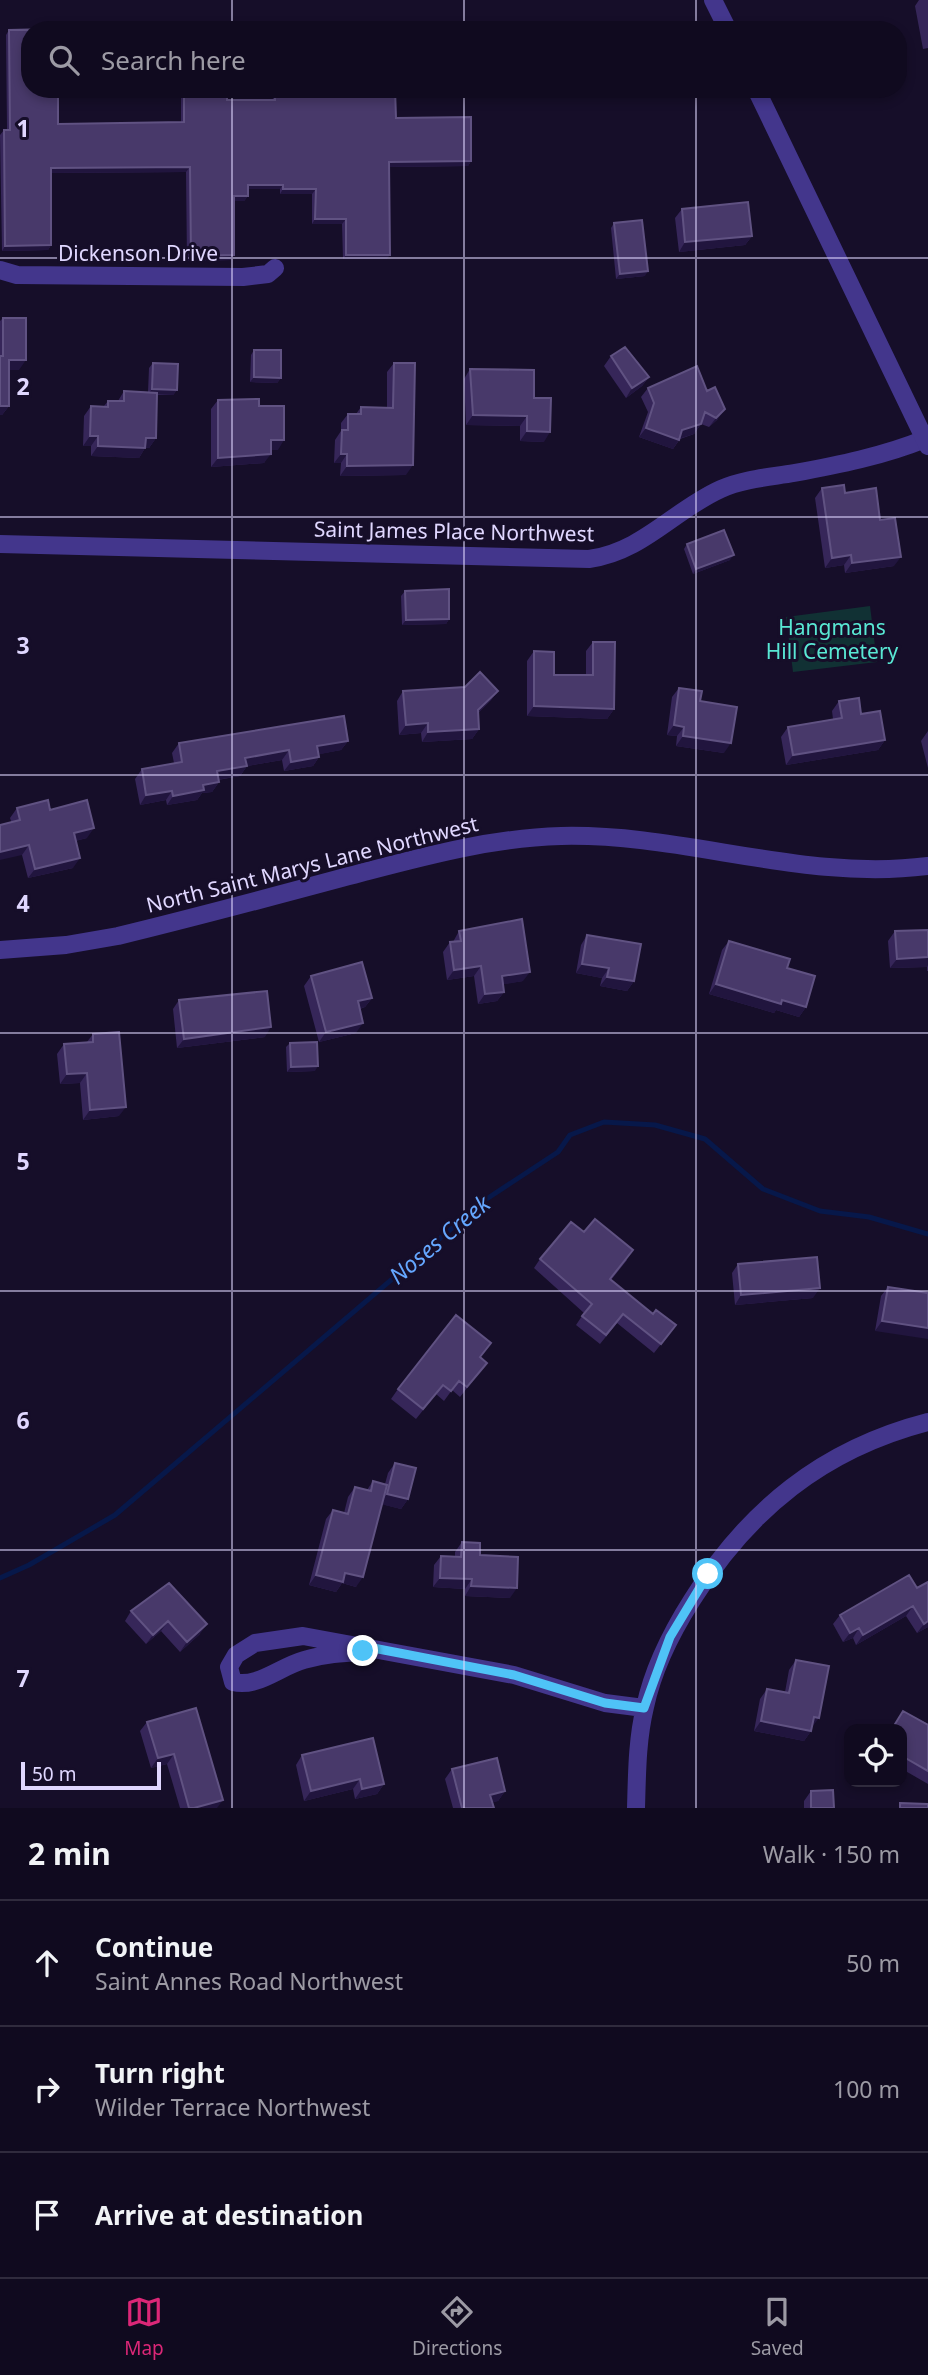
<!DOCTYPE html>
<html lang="en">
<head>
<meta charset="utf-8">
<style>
	:root { --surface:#100a1f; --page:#191328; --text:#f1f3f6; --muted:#9c9aa4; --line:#302b3d; --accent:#db2777 }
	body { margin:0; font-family:"Noto Sans",sans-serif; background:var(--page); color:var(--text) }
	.controls { position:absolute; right:21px; bottom:21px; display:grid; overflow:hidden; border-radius:14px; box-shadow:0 4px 10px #0003 }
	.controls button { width:63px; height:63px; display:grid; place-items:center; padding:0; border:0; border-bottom:2px solid var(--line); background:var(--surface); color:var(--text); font:35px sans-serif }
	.scale { position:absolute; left:21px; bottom:18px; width:140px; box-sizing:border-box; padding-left:7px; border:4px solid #e0d7ff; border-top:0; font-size:19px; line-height:24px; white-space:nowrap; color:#e0d7ff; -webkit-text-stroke:5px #160e29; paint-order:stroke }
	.stop { position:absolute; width:21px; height:21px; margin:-16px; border:5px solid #4fc3f7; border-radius:50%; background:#fff }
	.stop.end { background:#4fc3f7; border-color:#fff; box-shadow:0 2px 7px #0008 }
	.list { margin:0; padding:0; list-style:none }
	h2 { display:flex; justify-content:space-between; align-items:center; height:91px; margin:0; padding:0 28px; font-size:30px }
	h2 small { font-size:23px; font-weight:400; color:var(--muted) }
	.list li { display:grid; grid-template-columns:46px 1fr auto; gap:21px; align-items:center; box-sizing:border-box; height:126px; padding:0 28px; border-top:2px solid var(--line) }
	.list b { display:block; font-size:26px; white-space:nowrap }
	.list p { margin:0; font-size:23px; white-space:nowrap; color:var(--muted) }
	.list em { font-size:23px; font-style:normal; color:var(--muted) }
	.icon { flex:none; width:38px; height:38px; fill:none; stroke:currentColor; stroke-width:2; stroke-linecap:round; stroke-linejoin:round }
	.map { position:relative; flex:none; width:928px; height:1808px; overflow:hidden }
	.search { position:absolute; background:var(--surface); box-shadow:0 4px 10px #0003; left:21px; right:21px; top:21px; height:77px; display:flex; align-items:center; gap:18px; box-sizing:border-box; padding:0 24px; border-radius:28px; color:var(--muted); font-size:26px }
	.sheet { height:469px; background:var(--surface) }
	nav { display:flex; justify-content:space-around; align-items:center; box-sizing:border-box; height:98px; border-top:2px solid var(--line); background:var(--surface); font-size:19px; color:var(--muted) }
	nav a { display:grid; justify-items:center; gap:4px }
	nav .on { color:var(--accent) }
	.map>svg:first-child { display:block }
	.green { fill:#113134 }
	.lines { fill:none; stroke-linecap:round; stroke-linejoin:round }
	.stream { stroke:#07184a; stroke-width:5 }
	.minor { stroke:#43368c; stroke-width:18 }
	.tertiary { stroke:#43368c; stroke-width:18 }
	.wall { fill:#362659 }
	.shaded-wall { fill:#21153e }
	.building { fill:#48396a; stroke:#605282; stroke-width:2 }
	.route { stroke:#4fc3f7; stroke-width:9 }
	.grid { fill:none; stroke:#e0d7ff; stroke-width:2; stroke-opacity:0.55 }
	.labels { text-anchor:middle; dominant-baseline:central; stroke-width:6; stroke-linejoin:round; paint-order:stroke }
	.street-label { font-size:21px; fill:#e0d7ff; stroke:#160e29 }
	.park-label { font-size:21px; fill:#59e8d4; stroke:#160e29 }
	.water-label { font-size:23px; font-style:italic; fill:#65a7ff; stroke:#160e29 }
	.grid-label { font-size:23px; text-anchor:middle; font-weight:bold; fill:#e0d7ff; stroke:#160e29; stroke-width:6; stroke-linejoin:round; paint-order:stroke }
</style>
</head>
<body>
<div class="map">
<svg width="928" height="1808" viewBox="0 0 928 1808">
	<rect width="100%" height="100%" fill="#160e29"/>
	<path class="green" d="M870,606L877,662L793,672L786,617Z"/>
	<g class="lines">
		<path class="stream" d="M0,1578L29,1565L115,1515L485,1200L558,1152L570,1135L604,1122L655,1125L705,1139L763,1189L820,1211L869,1217L928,1234"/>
		<path class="minor" d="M0,270L17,275L243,277L268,274L275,268
			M0,544L589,559C642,552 674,510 721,489C743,479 771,477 794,473C838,465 883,456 925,439
			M0,950L66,945L118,936C201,916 282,894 364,872C429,855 493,838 561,836C685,833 803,882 928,866
			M368,1647L363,1652C343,1653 324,1654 304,1660C279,1667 258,1688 233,1682L229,1667L236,1655L255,1643L303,1636L514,1675L605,1703L644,1708
			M636,1808C637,1774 637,1740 645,1707C653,1669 671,1633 692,1600C748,1510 823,1449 928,1422"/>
		<path class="tertiary" d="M713,0L728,30
			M756,89L928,446"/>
	</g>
	<path class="wall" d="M919,0H928V48L923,49L915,6Z
		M54,23L115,30H30L58,124L181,122V89H227V100H272L275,95L347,94V89H395L396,118L471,161L468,166L389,167L387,259H343L342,224H312V194H280V189H248V196L244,201H234L231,260L187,261L186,172L51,173V245L48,250L2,251L0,135L4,130H7L6,35L9,30L51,29Z
		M682,209L752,236L745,245L679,252L675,218Z
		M614,223L645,276L616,279L611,228Z
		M3,318L19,370H9V406L2,415H0V321Z
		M254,350L281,378L277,383L250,382L251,355Z
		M611,356L649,377L642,386L626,398L604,366Z
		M153,363L177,390L173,395H157L156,438L149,448H145L139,458L91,456V446H83L84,416L91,406H104L108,401H118L124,391L148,392L149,368Z
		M394,363L406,475L340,476L341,463H334L335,440L341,431V423L348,414H356L361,407L387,408V372Z
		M470,369L534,398L544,442L520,441V426L466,425L464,379Z
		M648,388L707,391L718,419L709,427L701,424L694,434L680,439L673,449L639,437L648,412L641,397Z
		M218,400L259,406L278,450H271L264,463L211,467V409Z
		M822,488L845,493L880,520L894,566L845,573L844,565L825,568L815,498Z
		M687,544L730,560L693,574L684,549Z
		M405,591L449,619L446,624L402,625L401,596Z
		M593,642L614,709L607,719L527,716V661L534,651L554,675H586V651Z
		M679,688L700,701L724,753L676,746L677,736L667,735L672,697Z
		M403,691H498L491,700L478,713L479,729L472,739L422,742L421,733L399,735L397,701Z
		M839,701L861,714L885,740L878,750L786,765L781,737L788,727L833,719L832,711Z
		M928,731V768L921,741Z
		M348,741L341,750L319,754V757L313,766L284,771L282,760L247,766L240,776L218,780L219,782L212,792L202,793L197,800L167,805L166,800L140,805L135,779L142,769L174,763L172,753L179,743Z
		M17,808L50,810L87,838L75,841L73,868L28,878L22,855L10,818Z
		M928,930V971H927V967L890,968L888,941L895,931Z
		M459,931L523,981L503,984L504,992L497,1001L478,1004L474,976L447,980L443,952L450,942H453Z
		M587,935L634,981L627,991L600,986L602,978L576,973L581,945Z
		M729,941L787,968L806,1007L799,1017L776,1010L774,1013L709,994L722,950Z
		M311,976L372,998L365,1007L360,1009L356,1033L319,1042L304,986Z
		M179,1000L265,1037L177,1048L173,1009Z
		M93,1034L119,1116L83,1120L80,1083L60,1084L57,1054L64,1044L87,1042Z
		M290,1043L315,1071L287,1072L286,1047Z
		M584,1232L627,1260L611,1280L653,1314L676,1325L654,1353L617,1323L600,1344L576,1325L584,1313L534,1268L540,1259Z
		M738,1264L813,1298L735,1305L732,1273Z
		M888,1287L928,1293L875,1331L881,1296Z
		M480,1358L487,1363L460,1397L452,1390L444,1401L436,1394L416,1419L391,1399L398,1389Z
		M395,1463L408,1499L401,1509L382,1504L356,1587L342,1583L336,1592L309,1585L326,1519L333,1510L344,1513L348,1497L355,1487L367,1490L373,1481L385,1484L388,1473Z
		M462,1542L480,1555L510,1598L465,1596V1589L433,1587L434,1565L441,1556H455V1552Z
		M928,1582V1627L917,1633L906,1616L856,1645L853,1638L843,1642L833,1624L840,1615L917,1588Z
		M169,1583L200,1634L180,1652L161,1631L146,1644L125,1621L131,1611Z
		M796,1660L812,1727L811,1731L804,1741L754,1731L760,1699L767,1689L785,1692L789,1670Z
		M903,1711L928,1724V1784L902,1769V1729H891Z
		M147,1722L217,1808H180L167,1764L151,1768L140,1731Z
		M302,1755L384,1784L377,1794L355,1799L353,1789L304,1801L296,1765Z
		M452,1769L505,1791L498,1801L492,1802L494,1808H453L445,1779Z
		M811,1791L834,1808H804V1801Z"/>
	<path class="shaded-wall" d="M471,161L468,166L386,167L389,162Z
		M190,167L186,172L47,173L51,168Z
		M248,185H283L280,189H244Z
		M283,189H316L312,194H280Z
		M234,196H248L244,201H230Z
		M315,219H346L342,224H312Z
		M752,236L745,245L679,252L685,242Z
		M51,245L48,250L2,251L5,246Z
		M234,255L231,260L187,261L191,256Z
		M346,255H390L387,259H343Z
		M648,271L645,276L616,279L620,274Z
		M9,360H26L19,370H2Z
		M254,377L281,378L277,383L250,382Z
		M649,377L642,386L626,398L632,388Z
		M152,389L177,390L173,395L148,394Z
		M0,406H9L2,415H0Z
		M725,409L718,419L709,427L716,418Z
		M473,415L527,416L520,426L466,425Z
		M701,424L694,434L678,439L679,440L673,449L639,437L646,428L682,430Z
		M527,431L550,432L544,442L520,441Z
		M90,436H98L91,446H83Z
		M146,438H156L149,448L139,447Z
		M271,440H284L278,450H264Z
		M98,446L145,448L139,458L91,456Z
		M271,454L264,463L211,467L218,458Z
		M341,454H347L341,463H334Z
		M413,465L406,475L340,476L347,466Z
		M734,555L730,560L693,574L696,569Z
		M851,555L844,565L825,568L832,558Z
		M901,557L894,566L845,573L852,563Z
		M449,619L446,624L402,625L406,620Z
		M498,691L491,700L471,720L478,710Z
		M534,706L614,709L607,719L527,716Z
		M428,723L421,733L399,735L406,725Z
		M674,725L684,727L677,736L667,735Z
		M479,729L472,739L422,742L428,732Z
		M683,736L731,743L724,753L676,746Z
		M885,740L878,750L786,765L793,755Z
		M348,741L341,750L311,756L317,746Z
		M289,750L282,760L247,766L240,776L210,781L217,771L245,758Z
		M319,757L313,766L284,771L291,762Z
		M219,782L212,792L202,793L197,800L167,805L173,796L203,785Z
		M172,791L166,800L140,805L146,795Z
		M94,828L87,838L67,843L74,833Z
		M29,845L22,855L0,860V852Z
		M80,858L73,868L28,878L35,869Z
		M928,957V965L927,967L890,968L897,959Z
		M582,964L609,968L602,978L576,973Z
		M481,966L474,976L447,980L454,970Z
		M530,972L523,981L495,986L502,976Z
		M607,977L634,981L627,991L600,986Z
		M716,984L782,1000L806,1007L799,1017L776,1010L774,1013L709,994Z
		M504,992L497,1001L478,1004L485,994Z
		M372,998L365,1007L351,1011L358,1001Z
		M363,1023L356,1033L319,1042L326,1032Z
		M271,1027L265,1037L177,1048L184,1039Z
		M318,1066L315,1071L287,1072L291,1067Z
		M87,1073L80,1083L60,1084L67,1074Z
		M126,1107L119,1116L83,1120L90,1110Z
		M820,1288L813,1298L735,1305L741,1295Z
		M882,1321L928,1328V1339L875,1331Z
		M387,1494L408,1499L401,1509L380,1504Z
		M345,1573L363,1577L356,1587L342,1583L336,1592L309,1585L316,1575Z
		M440,1578L472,1579L465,1589L433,1587Z
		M471,1586L517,1588L510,1598L465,1596Z
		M913,1606L906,1616L856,1645L863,1635Z
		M168,1621L161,1631L146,1644L153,1635Z
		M928,1621V1627L917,1633L924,1624Z
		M207,1624L200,1634L180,1652L187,1642Z
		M859,1628L853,1638L843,1642L850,1633Z
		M814,1717L819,1718L812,1727Z
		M761,1721L811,1731L804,1741L754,1731Z
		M174,1754L167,1764L151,1768L158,1758Z
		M360,1779L353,1789L304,1801L311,1791Z
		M384,1784L377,1794L355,1799L362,1789Z
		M505,1791L498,1801L484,1804L490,1795Z
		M223,1800L217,1808H194Z"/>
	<path class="building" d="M115,22V30H30V89H58V124L184,122V89H227V100H275V95L351,94V89H395L396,118L471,117V161L389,162L390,255H346V219H315L316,189H283V185H248V196H234V255L191,256L190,167L51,168V245L5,246L4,130H10L9,30L54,29V23Z
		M395,24V30H350V25Z
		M183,27H226V30H183Z
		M748,202L752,236L685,242L682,209Z
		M642,220L648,271L620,274L614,223Z
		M3,318H26V360H9V406H0V356H3Z
		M625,347L649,377L632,388L611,356Z
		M254,350H281V378L254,377Z
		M153,363L178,364L177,390L152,389Z
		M394,363H415L413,465L347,466V454H341L342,430H348V414H361V407L393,408Z
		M697,366L707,391L715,387L725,409L716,418L705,412L701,424L682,430L679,440L646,428L654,403L648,388Z
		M470,369L534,370V398H551L550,432L527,431V416L473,415Z
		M124,391L157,393L156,438H146L145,448L98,446V436H90L91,406L108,407V401H124Z
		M259,399V406H284V440H271V454L218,458V400Z
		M844,485L845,493L876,488L880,520L895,518L901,557L852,563L851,555L832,558L822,488Z
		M724,530L734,555L696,569L687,544Z
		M449,589V619L406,620L405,591Z
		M593,642H615L614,709L534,706V651L554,652V675H593Z
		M480,672L498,691L478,710L479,729L428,732V723L406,725L403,691L465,687Z
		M679,688L702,691L700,701L737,707L731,743L683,736L684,727L674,725Z
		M859,698L861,714L880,711L885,740L793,755L788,727L842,718L839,701Z
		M344,716L348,741L317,746L319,757L291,762L289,750L245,758L247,766L217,771L219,782L203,785L204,790L173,796L172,791L146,795L142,769L182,762L179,743Z
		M48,800L50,810L87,800L94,828L74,833L80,858L35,869L29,845L0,852V825L20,820L17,808Z
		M522,919L530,972L502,976L504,992L485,994L481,966L454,970L450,942L461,941L459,931Z
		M928,930V957L897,959L895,931Z
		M587,935L641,944L634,981L607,977L609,968L582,964Z
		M729,941L790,959L787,968L815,976L806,1007L782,1000L781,1004L716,984Z
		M362,962L372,998L358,1001L363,1023L326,1032L311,976Z
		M267,991L271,1027L184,1039L179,1000Z
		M119,1032L126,1107L90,1110L87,1073L67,1074L64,1044L93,1042V1034Z
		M317,1042L318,1066L291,1067L290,1043Z
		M595,1219L633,1250L610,1279L653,1314L656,1310L676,1325L661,1344L623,1314L606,1335L582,1316L592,1304L540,1259L571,1222L584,1232Z
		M817,1257L820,1288L741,1295L738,1264Z
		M888,1287L928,1293V1328L882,1321Z
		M456,1315L491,1343L480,1357L487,1363L467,1387L459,1381L451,1391L443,1385L423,1409L398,1389Z
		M395,1463L416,1468L408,1499L387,1494Z
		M373,1481L387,1485L363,1577L345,1573L343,1582L316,1575L333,1510L348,1514L355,1487L371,1491Z
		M462,1542L480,1543V1555L518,1557L517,1588L471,1586L472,1579L440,1578L441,1556L461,1557Z
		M909,1575L917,1588L928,1582V1621L924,1624L913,1606L863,1635L859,1628L850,1633L840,1615Z
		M169,1583L207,1624L187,1642L168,1621L153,1635L131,1611Z
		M796,1660L829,1666L819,1718L814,1717L811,1731L761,1721L767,1689L789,1693Z
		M196,1708L223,1800L194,1808H189L174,1754L158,1758L147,1722Z
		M903,1711L928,1725V1771L902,1756V1729H892Z
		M373,1738L384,1784L362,1789L360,1779L311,1791L302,1755Z
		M497,1758L505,1791L490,1795L494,1808H462L452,1769Z
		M833,1790L834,1808H811V1791Z
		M900,1803L928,1804V1808H900Z"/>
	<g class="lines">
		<path class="route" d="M363,1651L368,1647L514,1675L605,1703L644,1708L670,1637L708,1574"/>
	</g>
	<path class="grid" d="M232,0V30M464,0V30M696,0V30M232,89V1808M464,89V1808M696,89V1808M0,258H928M0,517H928M0,775H928M0,1033H928M0,1291H928M0,1550H928"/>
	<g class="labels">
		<g class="street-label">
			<text x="138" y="253">Dickenson Drive</text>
			<text transform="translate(454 531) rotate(1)">Saint James Place Northwest</text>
			<text transform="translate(312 864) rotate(-14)">North Saint Marys Lane Northwest</text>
		</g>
		<g class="park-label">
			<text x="832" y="627">Hangmans<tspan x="832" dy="24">Hill Cemetery</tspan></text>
		</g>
		<g class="water-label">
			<text transform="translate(439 1239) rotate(-40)">Noses Creek</text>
		</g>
	</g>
	<g class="grid-label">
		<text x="23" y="137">1</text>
		<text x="23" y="395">2</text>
		<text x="23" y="654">3</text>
		<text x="23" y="912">4</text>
		<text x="23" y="1170">5</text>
		<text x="23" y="1429">6</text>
		<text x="23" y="1687">7</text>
	</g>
</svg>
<div class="controls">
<button><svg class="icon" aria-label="locate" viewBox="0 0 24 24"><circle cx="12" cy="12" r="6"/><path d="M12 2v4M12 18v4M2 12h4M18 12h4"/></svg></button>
</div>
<div class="scale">50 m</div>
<div class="stop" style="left:708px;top:1574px"></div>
<div class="stop end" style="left:363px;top:1651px"></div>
<div class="search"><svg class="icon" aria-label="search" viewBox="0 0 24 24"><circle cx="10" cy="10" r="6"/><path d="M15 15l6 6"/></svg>Search here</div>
</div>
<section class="sheet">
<h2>2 min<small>Walk · 150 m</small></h2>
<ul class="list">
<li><svg class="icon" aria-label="ahead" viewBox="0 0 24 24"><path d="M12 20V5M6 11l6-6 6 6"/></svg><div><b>Continue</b><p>Saint Annes Road Northwest</p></div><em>50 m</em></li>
<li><svg class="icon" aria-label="right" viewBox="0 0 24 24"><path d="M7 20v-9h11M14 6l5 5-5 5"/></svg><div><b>Turn right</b><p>Wilder Terrace Northwest</p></div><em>100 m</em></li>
<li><svg class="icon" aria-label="arrive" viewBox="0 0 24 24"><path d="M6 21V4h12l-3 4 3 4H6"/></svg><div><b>Arrive at destination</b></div></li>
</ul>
</section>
<nav>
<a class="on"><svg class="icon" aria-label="map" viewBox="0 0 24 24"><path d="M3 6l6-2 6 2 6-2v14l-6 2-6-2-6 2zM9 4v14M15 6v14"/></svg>Map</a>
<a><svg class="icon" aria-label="directions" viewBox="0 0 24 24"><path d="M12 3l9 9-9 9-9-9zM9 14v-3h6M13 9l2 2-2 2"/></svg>Directions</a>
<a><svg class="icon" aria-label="saved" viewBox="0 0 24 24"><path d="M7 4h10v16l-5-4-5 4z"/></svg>Saved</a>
</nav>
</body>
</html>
